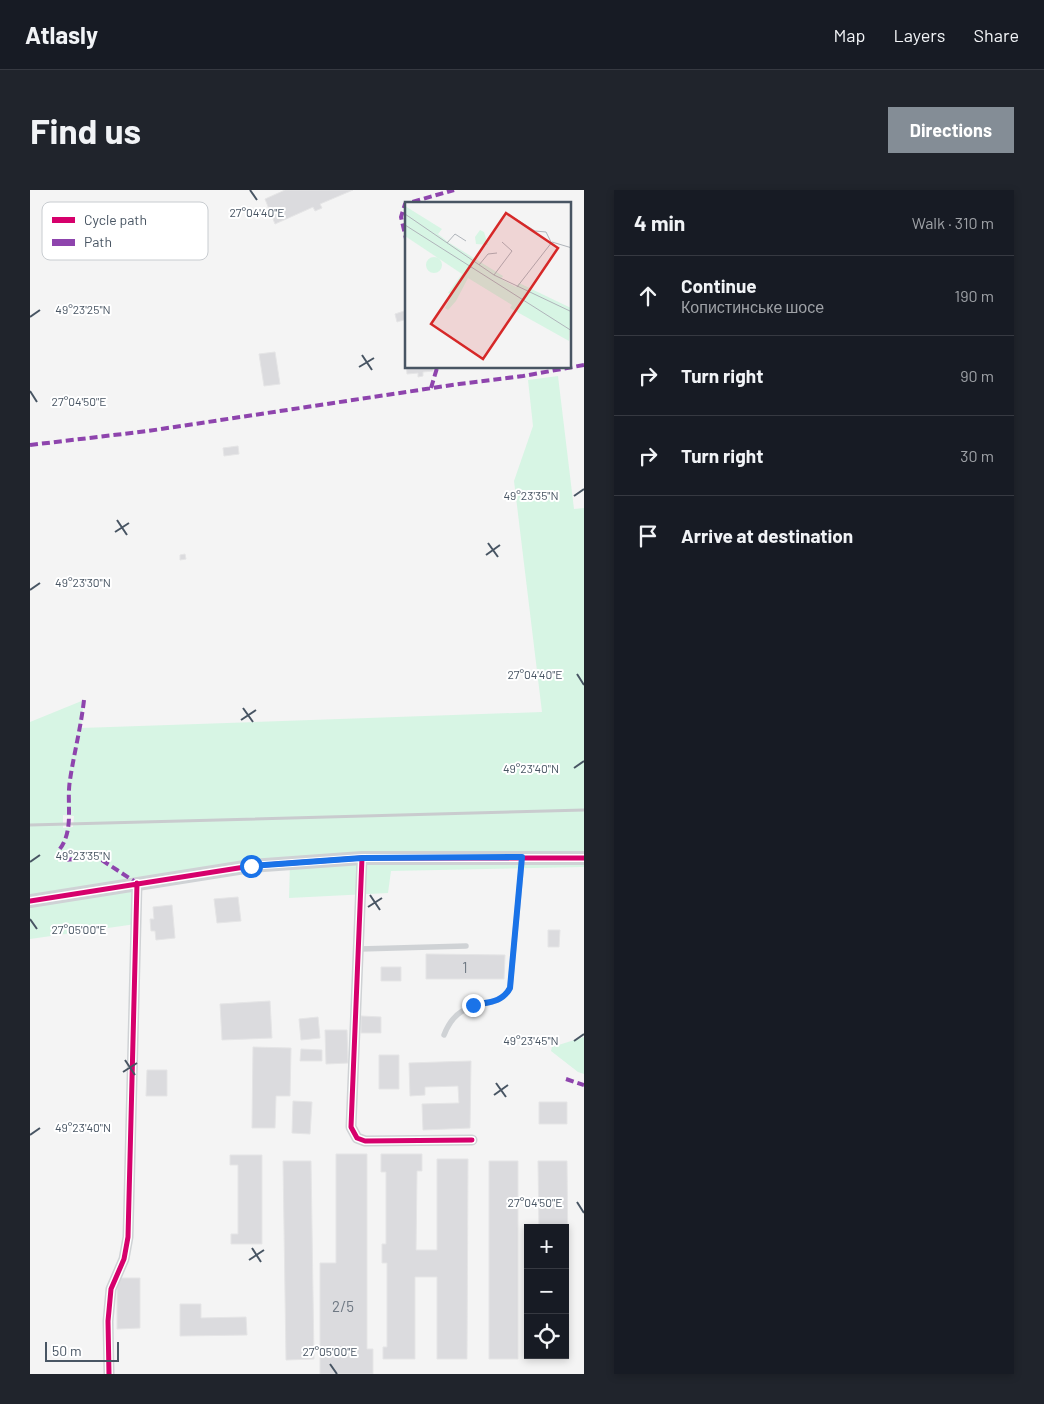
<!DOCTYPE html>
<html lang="en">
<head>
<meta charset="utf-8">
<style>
	:root { --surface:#171b24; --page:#20242c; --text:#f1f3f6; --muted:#9ea1a6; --line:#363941; --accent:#848d96 }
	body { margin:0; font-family:Barlow,sans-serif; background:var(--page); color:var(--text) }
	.controls { position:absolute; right:15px; bottom:15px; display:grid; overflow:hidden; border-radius:0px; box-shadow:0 2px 8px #0003 }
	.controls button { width:45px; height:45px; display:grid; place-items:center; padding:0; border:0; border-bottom:1px solid var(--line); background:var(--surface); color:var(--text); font:25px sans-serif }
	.scale { position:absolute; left:15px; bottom:12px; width:74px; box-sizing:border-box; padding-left:5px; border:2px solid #485563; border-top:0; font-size:14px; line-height:18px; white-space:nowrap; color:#485563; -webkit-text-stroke:4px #fff; paint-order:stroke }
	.stop { position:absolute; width:15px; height:15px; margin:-11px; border:4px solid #1a73e8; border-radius:50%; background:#fff }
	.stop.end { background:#1a73e8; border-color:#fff; box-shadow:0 1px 5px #0008 }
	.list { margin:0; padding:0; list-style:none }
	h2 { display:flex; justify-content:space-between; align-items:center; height:65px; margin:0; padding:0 20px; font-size:21px }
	h2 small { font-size:16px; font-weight:400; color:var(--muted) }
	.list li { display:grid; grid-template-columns:32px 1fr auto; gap:15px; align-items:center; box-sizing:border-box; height:80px; padding:0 20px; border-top:1px solid var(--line) }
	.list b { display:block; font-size:19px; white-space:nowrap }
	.list p { margin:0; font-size:16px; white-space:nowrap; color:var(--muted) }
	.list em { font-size:16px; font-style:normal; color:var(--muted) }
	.icon { flex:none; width:28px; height:28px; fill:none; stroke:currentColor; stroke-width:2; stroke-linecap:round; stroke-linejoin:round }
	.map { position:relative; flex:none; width:554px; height:1184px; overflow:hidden; border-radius:0px }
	header { display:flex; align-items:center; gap:30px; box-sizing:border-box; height:70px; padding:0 25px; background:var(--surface); border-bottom:1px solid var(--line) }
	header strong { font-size:24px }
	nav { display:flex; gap:28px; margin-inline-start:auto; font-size:18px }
	.intro { display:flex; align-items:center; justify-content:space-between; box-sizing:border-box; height:120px; padding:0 30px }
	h1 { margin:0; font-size:35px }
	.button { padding:12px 22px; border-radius:0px; background:var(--accent); color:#fff; font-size:18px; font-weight:700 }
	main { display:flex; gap:30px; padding:0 30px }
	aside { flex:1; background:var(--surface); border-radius:0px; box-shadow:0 2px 8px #0003 }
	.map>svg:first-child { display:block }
	.green { fill:#d7f5e4; fill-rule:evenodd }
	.building { fill:#dbdbde; stroke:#e5e5e6 }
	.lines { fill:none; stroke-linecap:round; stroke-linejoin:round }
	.service { stroke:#cfd2d5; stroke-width:5.5 }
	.minor { stroke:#cfd2d5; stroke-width:11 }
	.tertiary { stroke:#cfd2d5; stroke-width:14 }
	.rail { stroke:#c9cbce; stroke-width:3 }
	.quiet { stroke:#8e44ad; stroke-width:4; stroke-dasharray:8 4; stroke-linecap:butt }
	.cycleway-casing { stroke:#fff; stroke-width:8 }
	.cycleway { stroke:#d6006c; stroke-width:5 }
	.route { stroke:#1a73e8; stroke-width:6 }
	.ticks { fill:none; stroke:#485563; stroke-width:2 }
	.labels { text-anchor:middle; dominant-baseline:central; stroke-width:4; stroke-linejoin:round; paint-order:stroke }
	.number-label { font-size:15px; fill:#6e7883 }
	.inset-road { fill:none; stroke:#afb4ba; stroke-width:1 }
	.view { fill:#d62828; fill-opacity:0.15; stroke:#d62828; stroke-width:2.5 }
	.inset-edge { fill:none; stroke:#485563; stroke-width:2.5 }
	.key { fill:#fff; stroke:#c8ccd0; stroke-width:1 }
	.key-label { font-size:14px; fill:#485563 }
	.ticks-label { font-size:12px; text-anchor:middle; fill:#485563; stroke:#fff; stroke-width:4; stroke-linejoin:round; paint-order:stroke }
</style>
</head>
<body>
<header>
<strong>Atlasly</strong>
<nav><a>Map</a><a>Layers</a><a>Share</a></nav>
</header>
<div class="intro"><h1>Find us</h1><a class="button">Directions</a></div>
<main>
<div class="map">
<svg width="554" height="1184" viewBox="0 0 554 1184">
	<rect width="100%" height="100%" fill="#f4f4f4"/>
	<path class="green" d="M528,186L544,319L554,318V677L361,681L358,703L259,708L260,673L107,693L106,734L0,749V532L54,510L51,538L512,522L484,291L503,236L498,190ZM33,625L44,626L43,637L33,638Z
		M554,847V884L548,882L521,861L522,857Z"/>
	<path class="building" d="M255,0H323L290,14L292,18L285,21L283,17L245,34L235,9Z
		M377,120V129L367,132L365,124Z
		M245,162L250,194L234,196L229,164Z
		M376,172L377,178H403V181L393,182V186L388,187V183L377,184Z
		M208,256L209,264L194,266L193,258Z
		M155,364L156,369L150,370V365Z
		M208,707L211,731L187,733L184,709Z
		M142,715L145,748L126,750L125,741H121L120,729H124L123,717Z
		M518,740H530L529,757H518Z
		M396,764L475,765L474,789H396Z
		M351,777H371V791H351Z
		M240,811L242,848L192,850L190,814Z
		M331,826L351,827V843H331Z
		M288,827L290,848L271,850L269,829Z
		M295,840H317L318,873L296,874Z
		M223,857L261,858L260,906H246L245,938H222Z
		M271,859L292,860V871H270Z
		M349,865H369V899H349Z
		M441,871L440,938L393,940L392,914L429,913L428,896L395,897V905L380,906L379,873Z
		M117,880H137V906H116Z
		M263,911L282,912L280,944L262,943Z
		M509,912H537V934H509Z
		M306,964H337V1159H343V1184H290V1073H306Z
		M351,964H392V981H387L386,1060H407V969H438L437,1169H407V1087H385V1169H353V1157H357V1073H352V1054H356V982H351Z
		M200,965H232V1054H201V1044H208V975H200Z
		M253,971H281L284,1169L256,1170Z
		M459,971H488V1169H459Z
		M508,971H537L539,1169H510V1165H535V1038H509Z
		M87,1088H110V1138L87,1139Z
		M150,1114H171V1128L216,1127L217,1145L150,1146Z"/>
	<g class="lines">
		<path class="service" d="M330,759L436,756
			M414,845C431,801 466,825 480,798L492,669"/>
		<path class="minor" d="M332,668L321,937L327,948L335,951L442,950
			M79,1184L78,1131L81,1099L94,1069L98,1047L107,693"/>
		<path class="tertiary" d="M0,711L221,676L332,668H554"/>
		<path class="rail" d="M0,635L554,620"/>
		<path class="quiet" d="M377,53L371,27L375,14L424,0
			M401,198L407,178
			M0,255L118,241L429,194L493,186L554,175
			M54,510C51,537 44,563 40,590C36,613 45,640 29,660L33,670L67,667L107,693
			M536,889L554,895"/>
		<g class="cycleway-casing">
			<path id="cycleway" d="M332,668L321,937L327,948L335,951L442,950
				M0,711L221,676L332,668H554
				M79,1184L78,1131L81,1099L94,1069L98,1047L107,693"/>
		</g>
		<use href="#cycleway" class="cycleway"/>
	</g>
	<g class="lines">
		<path class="route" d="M221,676L332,668L492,667L480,798C472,813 458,812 443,815"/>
	</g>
	<path class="ticks" d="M220,0L227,10M0,127L10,120M332,165L342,180M329,177L344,168M0,201L7,212M544,306L554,299M87,330L97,345M85,342L99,333M458,353L468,367M456,365L470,355M0,400L10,393M547,484L554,495M213,518L223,532M211,530L226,520M544,578L554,571M0,672L10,665M340,705L350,720M338,717L352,708M0,729L7,739M544,851L554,844M95,870L105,885M93,882L107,873M466,893L476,907M464,905L478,895M0,945L10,938M547,1012L554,1023M222,1058L231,1072M219,1070L234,1060M300,1174L307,1184"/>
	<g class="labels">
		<g class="number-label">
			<text x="435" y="777">1</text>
			<text x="313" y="1116">2/5</text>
		</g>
	</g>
	<g transform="translate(375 12)">
		<rect width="166" height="166" fill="#f4f4f4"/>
		<path d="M0,4L37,27L33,32L43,40L98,74L96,77L111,85L114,81L166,106L164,139L105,106L107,103L63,76L51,99L43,108L40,106L47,93L43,91L57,72L0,34ZM75,28L79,30L83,43L71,42L70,35ZM21 63a8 8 0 1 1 16 0a8 8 0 1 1-16 0Z" fill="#d7f5e4"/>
		<path class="inset-road" d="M0,12L89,73L167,110M111,17L130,29L141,30L146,40M0,23L167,129M42,41L50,32L61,39M74,63L83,52L92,51M89,73L107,49L97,40M112,85L147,40L167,46"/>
		<path class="view" d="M101,11L153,46L78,157L26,122Z"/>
		<rect width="166" height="166" class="inset-edge"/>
	</g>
	<rect x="12" y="12" width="166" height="58" rx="8" class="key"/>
	<rect x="22" y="27" width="23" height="6" fill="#d6006c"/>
	<rect x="22" y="49" width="23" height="7" fill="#8e44ad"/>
	<g class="key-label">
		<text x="54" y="35">Cycle path</text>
		<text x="54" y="57">Path</text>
	</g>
	<g class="ticks-label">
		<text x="227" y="27">27°04'40"E</text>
		<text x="53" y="124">49°23'25"N</text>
		<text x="49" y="216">27°04'50"E</text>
		<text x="501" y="310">49°23'35"N</text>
		<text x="53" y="397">49°23'30"N</text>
		<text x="505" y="489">27°04'40"E</text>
		<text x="501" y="583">49°23'40"N</text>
		<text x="53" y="670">49°23'35"N</text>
		<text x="49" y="744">27°05'00"E</text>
		<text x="501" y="855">49°23'45"N</text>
		<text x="53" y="942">49°23'40"N</text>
		<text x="505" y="1017">27°04'50"E</text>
		<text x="300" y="1166">27°05'00"E</text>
	</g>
</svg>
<div class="controls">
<button>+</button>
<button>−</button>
<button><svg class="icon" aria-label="locate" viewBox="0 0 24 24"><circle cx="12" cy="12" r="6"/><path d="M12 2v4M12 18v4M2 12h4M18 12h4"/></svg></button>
</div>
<div class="scale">50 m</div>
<div class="stop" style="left:221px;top:676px"></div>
<div class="stop end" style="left:443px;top:815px"></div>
</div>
<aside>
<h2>4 min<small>Walk · 310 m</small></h2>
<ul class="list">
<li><svg class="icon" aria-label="ahead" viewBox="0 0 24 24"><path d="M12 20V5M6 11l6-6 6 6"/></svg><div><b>Continue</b><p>Копистинське шосе</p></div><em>190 m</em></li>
<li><svg class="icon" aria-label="right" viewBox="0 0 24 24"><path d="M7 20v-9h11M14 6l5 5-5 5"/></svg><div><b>Turn right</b></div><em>90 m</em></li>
<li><svg class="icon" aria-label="right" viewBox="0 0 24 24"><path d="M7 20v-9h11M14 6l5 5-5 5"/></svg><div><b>Turn right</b></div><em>30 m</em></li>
<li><svg class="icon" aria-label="arrive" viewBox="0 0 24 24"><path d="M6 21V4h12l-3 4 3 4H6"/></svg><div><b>Arrive at destination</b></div></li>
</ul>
</aside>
</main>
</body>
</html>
